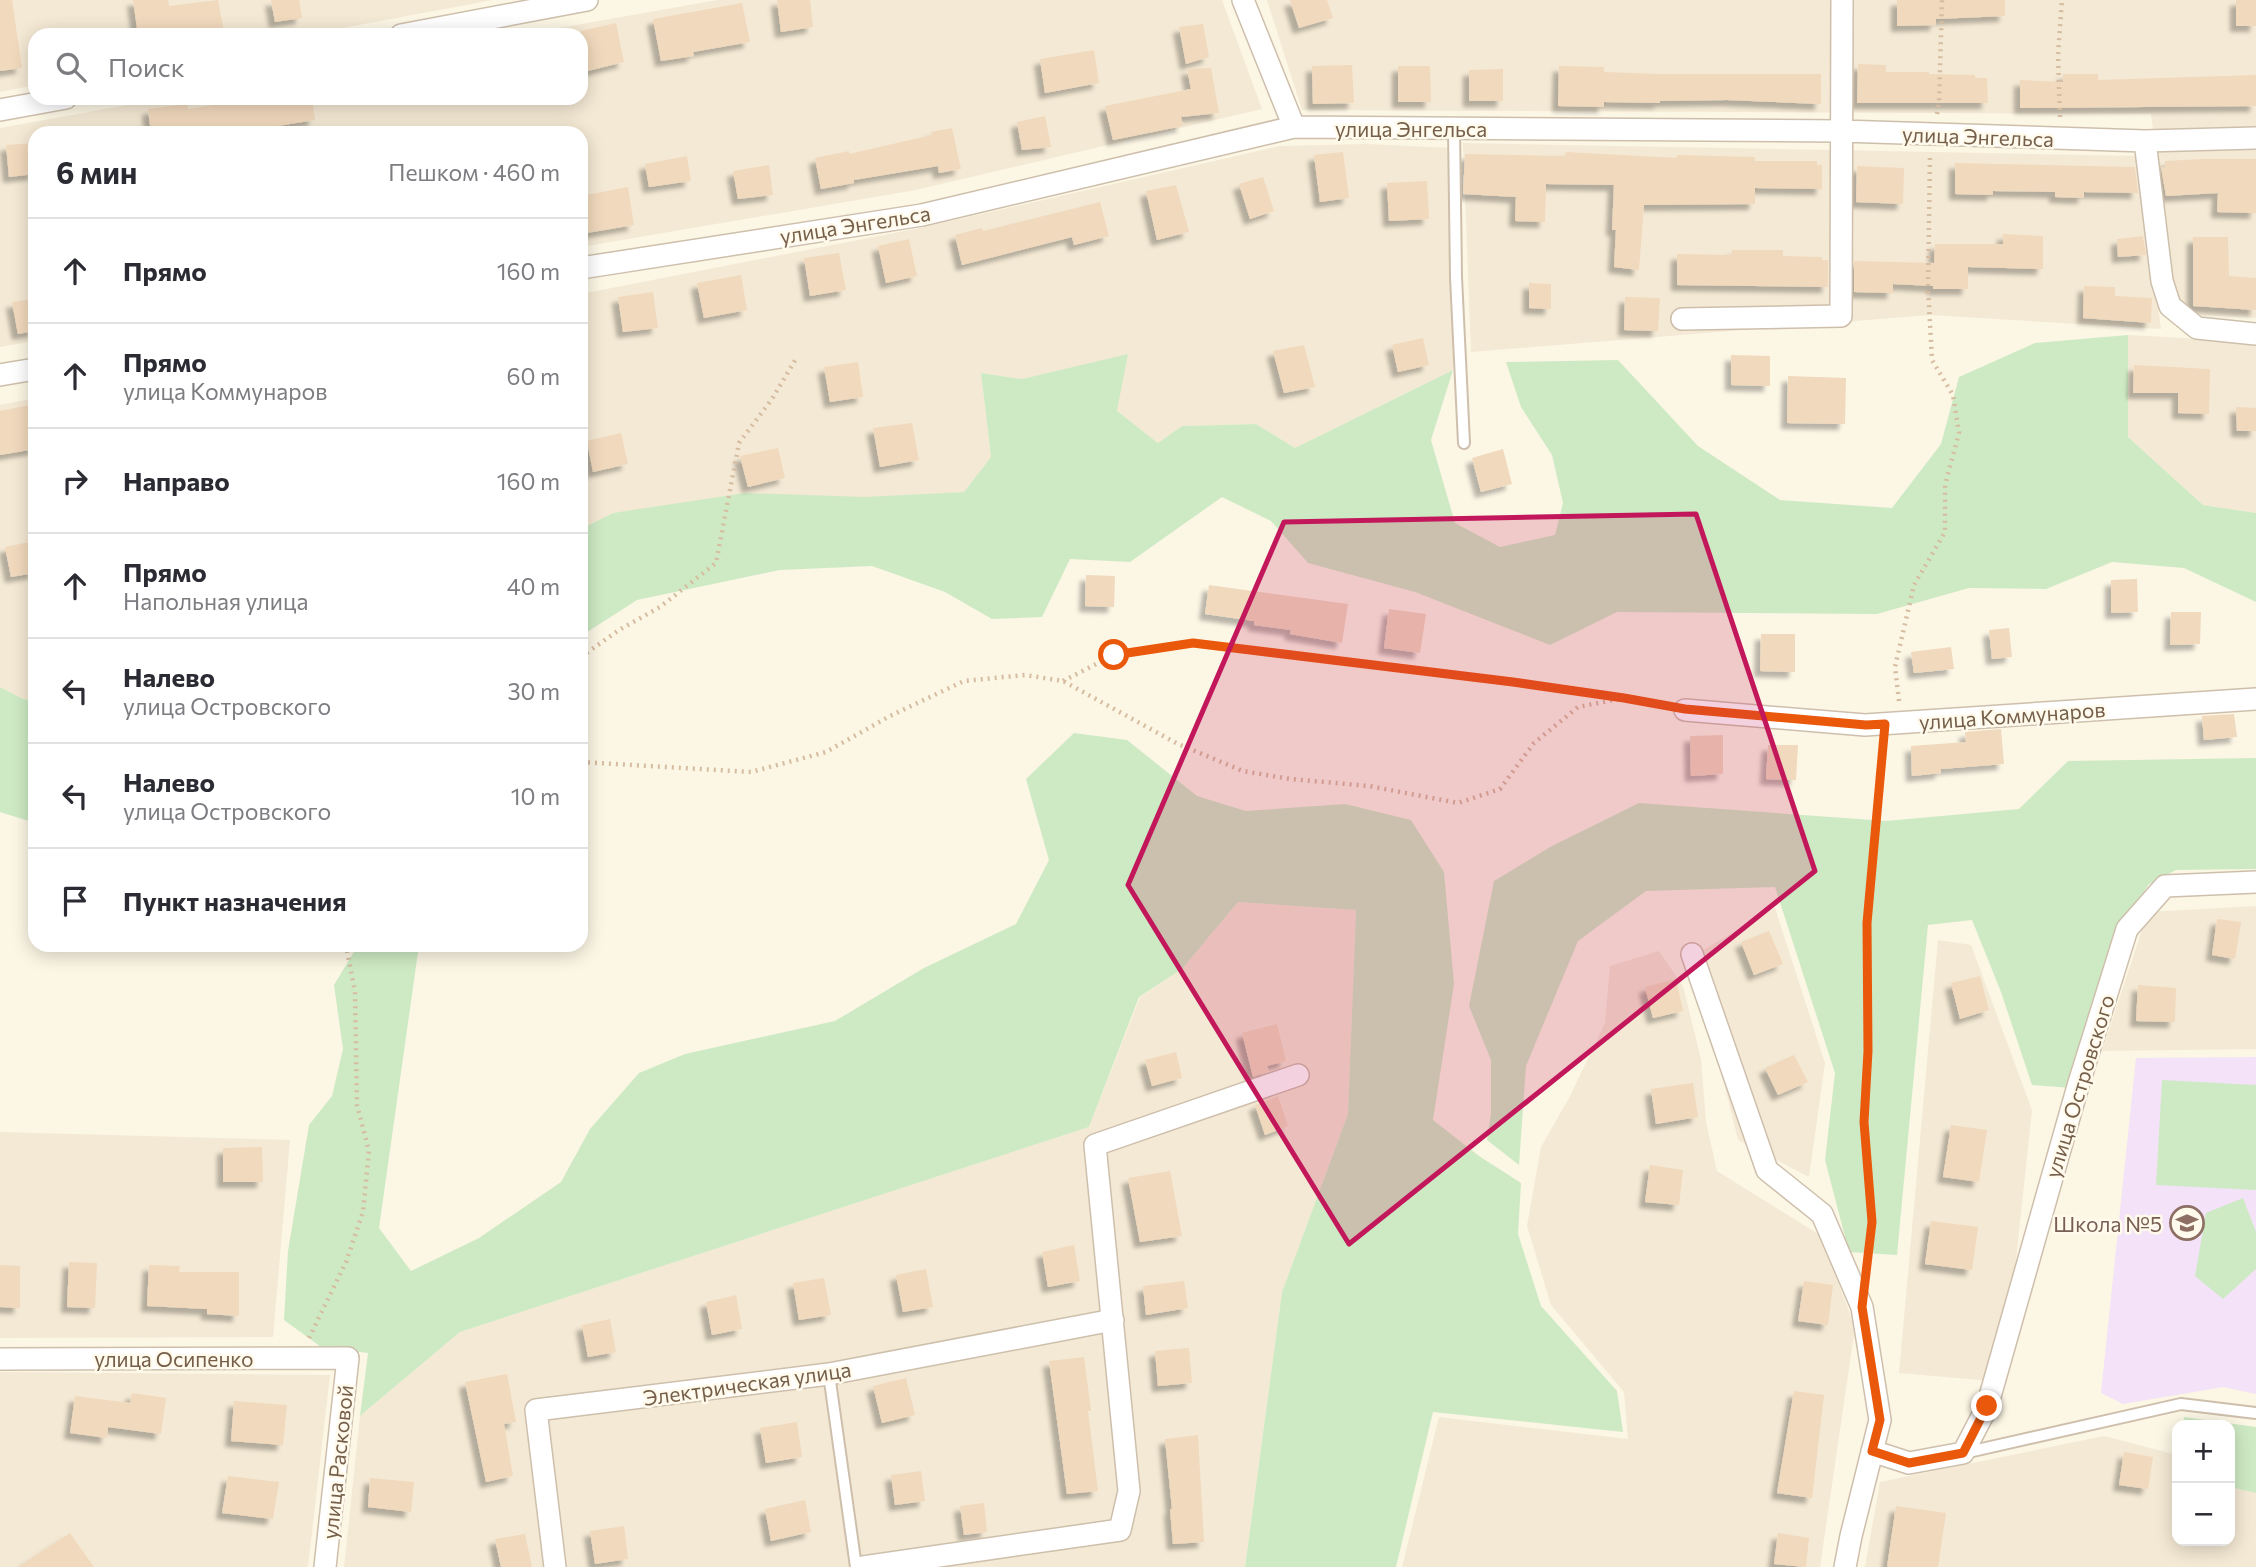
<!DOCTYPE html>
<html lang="ru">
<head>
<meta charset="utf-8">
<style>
	:root { --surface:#fff; --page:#f2f2f3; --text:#2b2b33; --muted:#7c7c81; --line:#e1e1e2 }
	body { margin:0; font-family:Commissioner,sans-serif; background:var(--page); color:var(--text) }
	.controls { position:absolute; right:21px; bottom:21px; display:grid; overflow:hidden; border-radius:14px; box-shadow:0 4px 18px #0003 }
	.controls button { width:63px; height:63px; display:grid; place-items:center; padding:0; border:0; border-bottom:2px solid var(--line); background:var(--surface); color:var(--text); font:35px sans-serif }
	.stop { position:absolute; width:21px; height:21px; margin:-16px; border:5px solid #ea580c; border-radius:50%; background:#fff }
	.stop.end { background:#ea580c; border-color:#fff; box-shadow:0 2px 7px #0008 }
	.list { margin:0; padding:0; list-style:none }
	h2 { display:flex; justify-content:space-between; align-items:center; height:91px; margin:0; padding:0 28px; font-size:30px }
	h2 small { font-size:23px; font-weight:400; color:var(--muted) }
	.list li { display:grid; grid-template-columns:46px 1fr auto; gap:21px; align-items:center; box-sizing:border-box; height:105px; padding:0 28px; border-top:2px solid var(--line) }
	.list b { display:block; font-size:26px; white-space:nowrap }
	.list p { margin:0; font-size:23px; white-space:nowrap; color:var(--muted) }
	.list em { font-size:23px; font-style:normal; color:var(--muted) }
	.icon { flex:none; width:38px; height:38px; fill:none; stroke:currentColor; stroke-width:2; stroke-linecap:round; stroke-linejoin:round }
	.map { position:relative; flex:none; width:2256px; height:1567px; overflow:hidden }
	.search { position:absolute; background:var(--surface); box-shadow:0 4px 18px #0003; left:28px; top:28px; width:560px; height:77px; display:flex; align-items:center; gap:18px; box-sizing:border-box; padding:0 24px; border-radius:21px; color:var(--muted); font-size:26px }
	.panel { position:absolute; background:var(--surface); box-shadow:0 4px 18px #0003; left:28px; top:126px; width:560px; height:826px; border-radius:21px }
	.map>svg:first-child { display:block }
	.residential { fill:#f4e9d4 }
	.education { fill:#f3e2f8 }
	.green { fill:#ceeac4 }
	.building { fill:#f1d9bd; filter:url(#shadow) }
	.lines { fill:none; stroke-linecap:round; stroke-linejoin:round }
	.service-casing { stroke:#cebfac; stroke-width:14 }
	.minor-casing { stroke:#cebfac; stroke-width:24 }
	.path { stroke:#d6bca0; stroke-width:4.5; stroke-dasharray:2 5; stroke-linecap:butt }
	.service { stroke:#fff; stroke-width:10 }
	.minor { stroke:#fff; stroke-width:21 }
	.route { stroke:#ea580c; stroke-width:9 }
	.marked { fill:#c2185b; fill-opacity:0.2; stroke:#c2185b; stroke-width:5; stroke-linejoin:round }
	.labels { text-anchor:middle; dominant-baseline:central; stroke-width:5; stroke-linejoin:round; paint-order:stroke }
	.street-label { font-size:21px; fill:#755f4a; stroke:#fffaec }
	.education-label { font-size:21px; fill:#785e54; stroke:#fffaec; text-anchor:end }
</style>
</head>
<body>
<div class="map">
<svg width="2256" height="1567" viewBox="0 0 2256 1567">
	<defs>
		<filter id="shadow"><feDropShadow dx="-6" dy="6" stdDeviation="2" flood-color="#0004"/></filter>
	</defs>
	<rect width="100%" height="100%" fill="#fcf6e5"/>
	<path class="residential" d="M0,0H493L305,35H35V85L0,92Z
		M717,0H1222L1262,109L916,190L581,247V133H35V341L0,347V128L166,98H581V35H520Z
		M1267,0H2256V318L2201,315L2175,299L2151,114L1302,110Z
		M1463,143L2138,156L2161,329L1929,315L1471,352Z
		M1367,144L1451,148L1453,370L1295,448L1256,424L1182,426L1158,443L1117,411L1127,355L1022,379L981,373L991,457L964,492L613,513L581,529V294L920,228L1280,146Z
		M2128,335L2256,342V513L2203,505L2128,437Z
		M35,398V701L23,699L0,687V405Z
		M1238,902L1356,910L1348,1114L1282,1292L1245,1567H344L360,1416L460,1332L1089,1127L1140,997L1182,969Z
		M2256,906V1049L2102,1051L2148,912Z
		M1775,908L1825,1063L1809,1177L1738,1140L1693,956Z
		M1938,940L1971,945L2032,1110L2003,1382L1899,1373Z
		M1659,951L1683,986L1701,1059L1706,1122L1717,1171L1820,1235L1855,1327L1820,1567H1402L1439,1417L1628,1439L1624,1392L1551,1305L1527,1226L1541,1147L1569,1098L1605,1023L1610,966Z
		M0,1132L290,1140L273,1337L0,1338Z
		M0,1372L330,1375L308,1567H0Z
		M2104,1436L2177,1455V1541H2230V1469L2256,1476V1567H1865L1880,1482Z"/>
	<path class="education" d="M2256,1057V1394L2223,1387L2123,1404L2101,1393L2136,1058Z"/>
	<path class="green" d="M2128,335V437L2203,505L2256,513V602L2184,568L2112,562L2046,589L1969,588L1877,614L1617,612L1550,645L1415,592L1308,563L1271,521L1222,497L1130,562L1070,559L1042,617L992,619L945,592L872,566L780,570L637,600L581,636V529L613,513L745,493L865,497L964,492L991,457L981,373L1022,379L1128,354L1117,411L1158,443L1182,426L1256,424L1295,448L1453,370L1431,440L1455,523L1500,547L1555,535L1563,503L1552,455L1521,407L1506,362L1618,360L1698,446L1780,500L1892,508L1941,444L1959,377L2035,343Z
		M0,687L23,699L35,701V823L0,812Z
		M1074,733L1127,740L1197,796L1246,811L1345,804L1411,820L1444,872L1454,984L1433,1120L1479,1156L1521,1183L1518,1234L1541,1306L1617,1391L1623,1432L1433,1412L1396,1567H1245L1282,1292L1348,1114L1356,910L1238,902L1182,969L1139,997L1089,1127L460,1332L360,1416L368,1353L321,1347L284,1320L288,1251L309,1125L332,1096L343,1049L334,985L358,945H419L379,1228L411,1271L479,1238L561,1182L590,1129L639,1073L685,1054L835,1021L924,968L1016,924L1049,860L1026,779Z
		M2256,758V869L2176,870L2149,884L2110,945L2071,1088L2032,1085L2001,992L1972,920L1928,925L1897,1255L1849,1252L1825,1160L1835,1073L1775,887L1646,891L1578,941L1526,1066L1519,1165L1487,1140L1491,1113V1060L1469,1006L1494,881L1552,846L1639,803L1886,821L2019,809L2068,761Z
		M2162,1080L2256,1085V1190L2156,1185Z
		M2243,1198L2256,1232V1269L2223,1299L2195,1276L2206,1213Z
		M2184,1417L2256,1427V1493L2230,1487V1425H2183Z"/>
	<path class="building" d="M0,0H12L22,68L0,71Z
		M133,0H168L169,6L218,0L224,32L206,35H138Z
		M271,0H299L302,18L275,22Z
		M777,0H810L813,27L781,32Z
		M1290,0H1327L1333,18L1299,28Z
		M1897,0H2005V16L1936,19V25L1897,26Z
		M2236,0H2256V26H2236Z
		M742,3L750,42L693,52L694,56L661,61L653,19Z
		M616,23L624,62L584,72L581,31Z
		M1203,24L1209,57L1186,64L1179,27Z
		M1094,50L1099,83L1045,93L1040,59Z
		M1858,64L1886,65V72H1929V74L1975,75V78H1987L1988,103H1857Z
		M1352,65L1354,103L1313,104L1312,66Z
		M1398,66H1430L1431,102H1398Z
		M1559,66L1604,67V72L1660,74H1821V104L1727,100L1660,101V103L1604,102V107L1558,106Z
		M1211,68L1219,113L1181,117L1183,126L1113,140L1105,106L1191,89L1187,69Z
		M1503,69V101H1469V70Z
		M2063,74H2098V80L2256,75V106L2020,108V80L2063,82Z
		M258,98H312L315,120L234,133H151L148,109L187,104L188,109Z
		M1045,116L1051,147L1022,150L1017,122Z
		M952,128L961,169L939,173L938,166L854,180V183L821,189L815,158L849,151V154L932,135L931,132Z
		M35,143V174L9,177L6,145Z
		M1343,152L1349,198L1320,202L1314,155Z
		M1566,152L1677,158V155L1755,157V161H1817V165H1822V189L1755,188V204L1644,205L1639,270L1614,267L1616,230H1612L1614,185L1546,184L1545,222L1515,221L1516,197L1463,194L1465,154L1565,156Z
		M687,156L691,181L649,187L645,164Z
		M2204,159H2256V213L2217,212L2218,193L2166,196L2161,167H2165V161Z
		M1955,163L2135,167L2138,193L2084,192V198L2055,197V192L1993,191V195L1955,194Z
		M769,165L773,195L738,199L733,171Z
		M1857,166L1904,168L1903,204L1856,202Z
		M1263,177L1274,211L1250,219L1239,184Z
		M1427,181L1429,219L1389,221L1387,183Z
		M1176,185L1189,232L1157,240L1146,191Z
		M628,187L634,225L581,234V196Z
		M1100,202L1109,236L1074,245L1072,237L962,265L955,235L982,228L983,231Z
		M2003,234L2043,236V269L1968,267V289H1933V286L1893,284V293L1854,292V261L1934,263L1935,244H2003Z
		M2143,236L2146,255L2118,257L2117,239Z
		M2193,237H2228L2229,276L2256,278V310L2193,306Z
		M909,239L917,276L886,283L878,246Z
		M1732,250H1783V256L1822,257V260H1828V287L1677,285V254L1732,255Z
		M839,253L846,290L810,296L804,258Z
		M741,275L747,310L704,318L697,283Z
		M1529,283L1551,284V309L1529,308Z
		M2084,286L2115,287V296L2152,298L2151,323L2083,318Z
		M653,292L658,328L623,332L618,297Z
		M1625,297L1660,298L1658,331L1624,330Z
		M35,299V331L18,334L12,302Z
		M1423,338L1429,365L1398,372L1392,345Z
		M1304,345L1315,387L1284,393L1273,351Z
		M1731,355L1770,356V386L1731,385Z
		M858,362L863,397L830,402L824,367Z
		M2134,365L2210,369L2209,414L2178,413V393H2133Z
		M1788,376L1846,378L1845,424L1787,423Z
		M35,404V449L0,455V411Z
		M2236,407L2256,408V431H2237Z
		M912,423L919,460L880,467L873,428Z
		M621,433L628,464L593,472L587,441Z
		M778,448L785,478L748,487L740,456Z
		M1503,449L1512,484L1481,492L1472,458Z
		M35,541V573L11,577L5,547Z
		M1086,575L1115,576L1114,607L1085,606Z
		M2137,579L2138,612L2111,613V580Z
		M1209,585L1348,604L1342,643L1290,634L1291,630L1254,625V621L1205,614Z
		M1389,609L1426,614L1420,653L1384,648Z
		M2171,612H2201L2200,644L2170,645Z
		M2009,628L2012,657L1992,659L1989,630Z
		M1761,634H1795V672L1760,671Z
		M1951,647L1954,669L1914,673L1911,652Z
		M2234,714L2237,737L2204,740L2202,716Z
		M2001,729L2004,764L1941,769V773L1912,776L1911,746L1966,742L1965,732Z
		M1723,735V774L1691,776L1690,736Z
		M1768,745H1798L1796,780L1766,779Z
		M2217,919L2241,922L2235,959L2212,955Z
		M1769,931L1783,964L1754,975L1741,942Z
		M1980,976L1989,1010L1960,1019L1951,983Z
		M1676,979L1683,1011L1653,1018L1645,987Z
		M2138,985L2176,988L2175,1022L2136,1021Z
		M1277,1024L1286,1061L1267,1066L1269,1071L1253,1077L1242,1033Z
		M1176,1052L1182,1078L1152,1086L1145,1060Z
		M1794,1055L1808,1082L1778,1095L1765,1068Z
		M1693,1083L1698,1117L1656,1124L1651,1089Z
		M1278,1096L1288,1126L1265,1135L1255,1105Z
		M1951,1125L1987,1130L1979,1182L1943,1177Z
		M262,1147L263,1182H223V1148Z
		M1650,1165L1683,1170L1679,1205L1645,1202Z
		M1170,1171L1182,1236L1140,1242L1128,1178Z
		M1931,1221L1978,1227L1972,1270L1925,1264Z
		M1074,1245L1080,1281L1048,1287L1042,1252Z
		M69,1262L97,1263L95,1308L67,1307Z
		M0,1265L20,1266V1308L0,1307Z
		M149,1265L180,1266L179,1272H239V1316L207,1314V1309L147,1306Z
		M926,1269L933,1307L903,1312L896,1275Z
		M824,1278L831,1315L799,1320L793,1283Z
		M1184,1281L1188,1308L1146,1315L1143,1286Z
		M1804,1281L1833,1285L1828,1325L1798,1321Z
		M736,1295L742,1329L712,1335L706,1302Z
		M610,1319L616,1352L588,1357L582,1325Z
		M1189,1348L1192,1383L1158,1386L1155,1351Z
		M1084,1357L1091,1411H1088L1098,1491L1067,1494L1049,1361Z
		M507,1374L516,1422L504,1424L513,1476L486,1482L465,1382Z
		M906,1378L915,1415L882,1423L873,1386Z
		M1794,1391L1824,1395L1812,1498L1777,1493Z
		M132,1393L166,1398L161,1434L108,1427L107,1438L70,1433L75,1396L130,1403Z
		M234,1401L287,1405L283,1445L231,1441Z
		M797,1422L802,1457L766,1463L760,1428Z
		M1198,1435L1204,1542L1173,1544L1170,1509H1172L1165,1439Z
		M2124,1452L2153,1457L2148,1489L2119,1485Z
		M921,1471L925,1501L895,1505L891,1475Z
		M228,1476L279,1482L273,1519L222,1513Z
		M370,1478L414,1482L411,1512L368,1507Z
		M805,1500L811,1532L771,1541L765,1509Z
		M984,1503L987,1532L964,1535L960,1506Z
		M1896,1506L1946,1513L1938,1567H1887Z
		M624,1526L628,1559L595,1564L590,1531Z
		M70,1533L94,1567H18Z
		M1778,1533L1809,1538L1806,1567L1774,1564Z
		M525,1534L532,1567H501L495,1539Z"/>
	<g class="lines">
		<g class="service-casing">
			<path id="service" d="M1454,129L1456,277L1464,443
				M829,1374L856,1567
				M1964,1453L2181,1404L2256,1413"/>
		</g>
		<g class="minor-casing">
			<path id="minor" d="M1243,0L1294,127
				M401,35L587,0
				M0,110L66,98
				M2145,141L2162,281L2170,306L2197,328L2256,334
				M581,268L922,215L1294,127L1842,131L2145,141L2256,138
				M1682,319L1841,316L1842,0
				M0,375L35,369
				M1685,710L1865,725L2256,699
				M1692,954L1767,1170L1822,1214L1862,1307L1880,1420L1851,1536L1845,1567
				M0,1359L348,1358L325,1567
				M1872,1451L1909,1463L1963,1453L1987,1407L2078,1086L2127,929L2165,886L2256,882
				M555,1567L536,1410L829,1374L1113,1320
				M863,1567L1120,1530L1129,1491L1095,1145L1298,1075"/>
		</g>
		<path class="path" d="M1937,114L1939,104L1942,0
			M2060,117L2058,55L2062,0
			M581,657L619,630L660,607L716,563L739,443L772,399L797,357
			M1063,681L1114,655L1193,643L1619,697
			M1899,701L1895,667L1914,585L1945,532V485L1959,433L1953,395L1932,360L1928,287L1930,154
			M581,762L751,772L826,752L890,716L964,681L1025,675L1063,681L1178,744L1243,771L1290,779L1369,786L1458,803L1500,789L1534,743L1578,707L1624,698L1664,705
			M1867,1261L1872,1222L1864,1122L1868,1051L1867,923L1883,746
			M309,1338L346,1262L363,1212L369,1151L357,1105L355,992L346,945"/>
		<use href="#service" class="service"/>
		<use href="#minor" class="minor"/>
	</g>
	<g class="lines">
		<path class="route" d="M1114,655L1193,643L1513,682L1624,698L1685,709L1866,725L1885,724L1867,923L1868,1051L1864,1122L1872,1222L1862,1307L1880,1420L1872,1451L1909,1463L1963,1453L1987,1406"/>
	</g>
	<path class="marked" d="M1696,514L1815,871L1349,1244L1128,885L1284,522Z"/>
	<defs>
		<g id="school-ring" transform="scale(1.75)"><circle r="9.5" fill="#fffaec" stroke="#8d6e63" stroke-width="1.5"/><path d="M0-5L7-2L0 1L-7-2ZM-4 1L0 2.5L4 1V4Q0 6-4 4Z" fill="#8d6e63"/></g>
	</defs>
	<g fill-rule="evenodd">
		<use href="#school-ring" x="2187" y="1223"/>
	</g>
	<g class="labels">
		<g class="street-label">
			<text x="1411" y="128">улица Энгельса</text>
			<text transform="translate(1978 136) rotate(2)">улица Энгельса</text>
			<text transform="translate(855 224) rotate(-9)">улица Энгельса</text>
			<text transform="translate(2012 715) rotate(-4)">улица Коммунаров</text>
			<text transform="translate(2079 1086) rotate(-73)">улица Островского</text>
			<text x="174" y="1358">улица Осипенко</text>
			<text transform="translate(747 1383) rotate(-8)">Электрическая улица</text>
			<text transform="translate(337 1462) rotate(-84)">улица Расковой</text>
		</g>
		<g class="education-label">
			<text x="2162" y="1223">Школа №5</text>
		</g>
	</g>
</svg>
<div class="controls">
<button>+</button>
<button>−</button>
</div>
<div class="stop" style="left:1114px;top:655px"></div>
<div class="stop end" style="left:1987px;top:1406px"></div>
<div class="search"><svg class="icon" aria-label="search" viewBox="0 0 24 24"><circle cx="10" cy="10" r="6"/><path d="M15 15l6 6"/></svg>Поиск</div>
<section class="panel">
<h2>6 мин<small>Пешком · 460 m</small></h2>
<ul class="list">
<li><svg class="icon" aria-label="ahead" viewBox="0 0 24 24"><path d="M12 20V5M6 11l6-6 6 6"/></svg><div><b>Прямо</b></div><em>160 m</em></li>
<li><svg class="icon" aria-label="ahead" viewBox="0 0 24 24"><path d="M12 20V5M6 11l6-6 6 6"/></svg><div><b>Прямо</b><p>улица Коммунаров</p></div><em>60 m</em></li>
<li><svg class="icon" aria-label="right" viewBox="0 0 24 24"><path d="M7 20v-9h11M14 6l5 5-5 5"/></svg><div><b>Направо</b></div><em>160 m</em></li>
<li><svg class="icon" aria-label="ahead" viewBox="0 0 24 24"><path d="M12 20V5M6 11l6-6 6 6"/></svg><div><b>Прямо</b><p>Напольная улица</p></div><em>40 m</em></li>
<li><svg class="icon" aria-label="left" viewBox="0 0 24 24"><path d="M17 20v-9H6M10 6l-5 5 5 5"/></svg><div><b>Налево</b><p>улица Островского</p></div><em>30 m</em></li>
<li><svg class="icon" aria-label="left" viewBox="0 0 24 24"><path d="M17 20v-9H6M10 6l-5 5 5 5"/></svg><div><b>Налево</b><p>улица Островского</p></div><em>10 m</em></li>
<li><svg class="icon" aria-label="arrive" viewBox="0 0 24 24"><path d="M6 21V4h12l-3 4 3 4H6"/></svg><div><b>Пункт назначения</b></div></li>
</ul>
</section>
</div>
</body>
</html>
